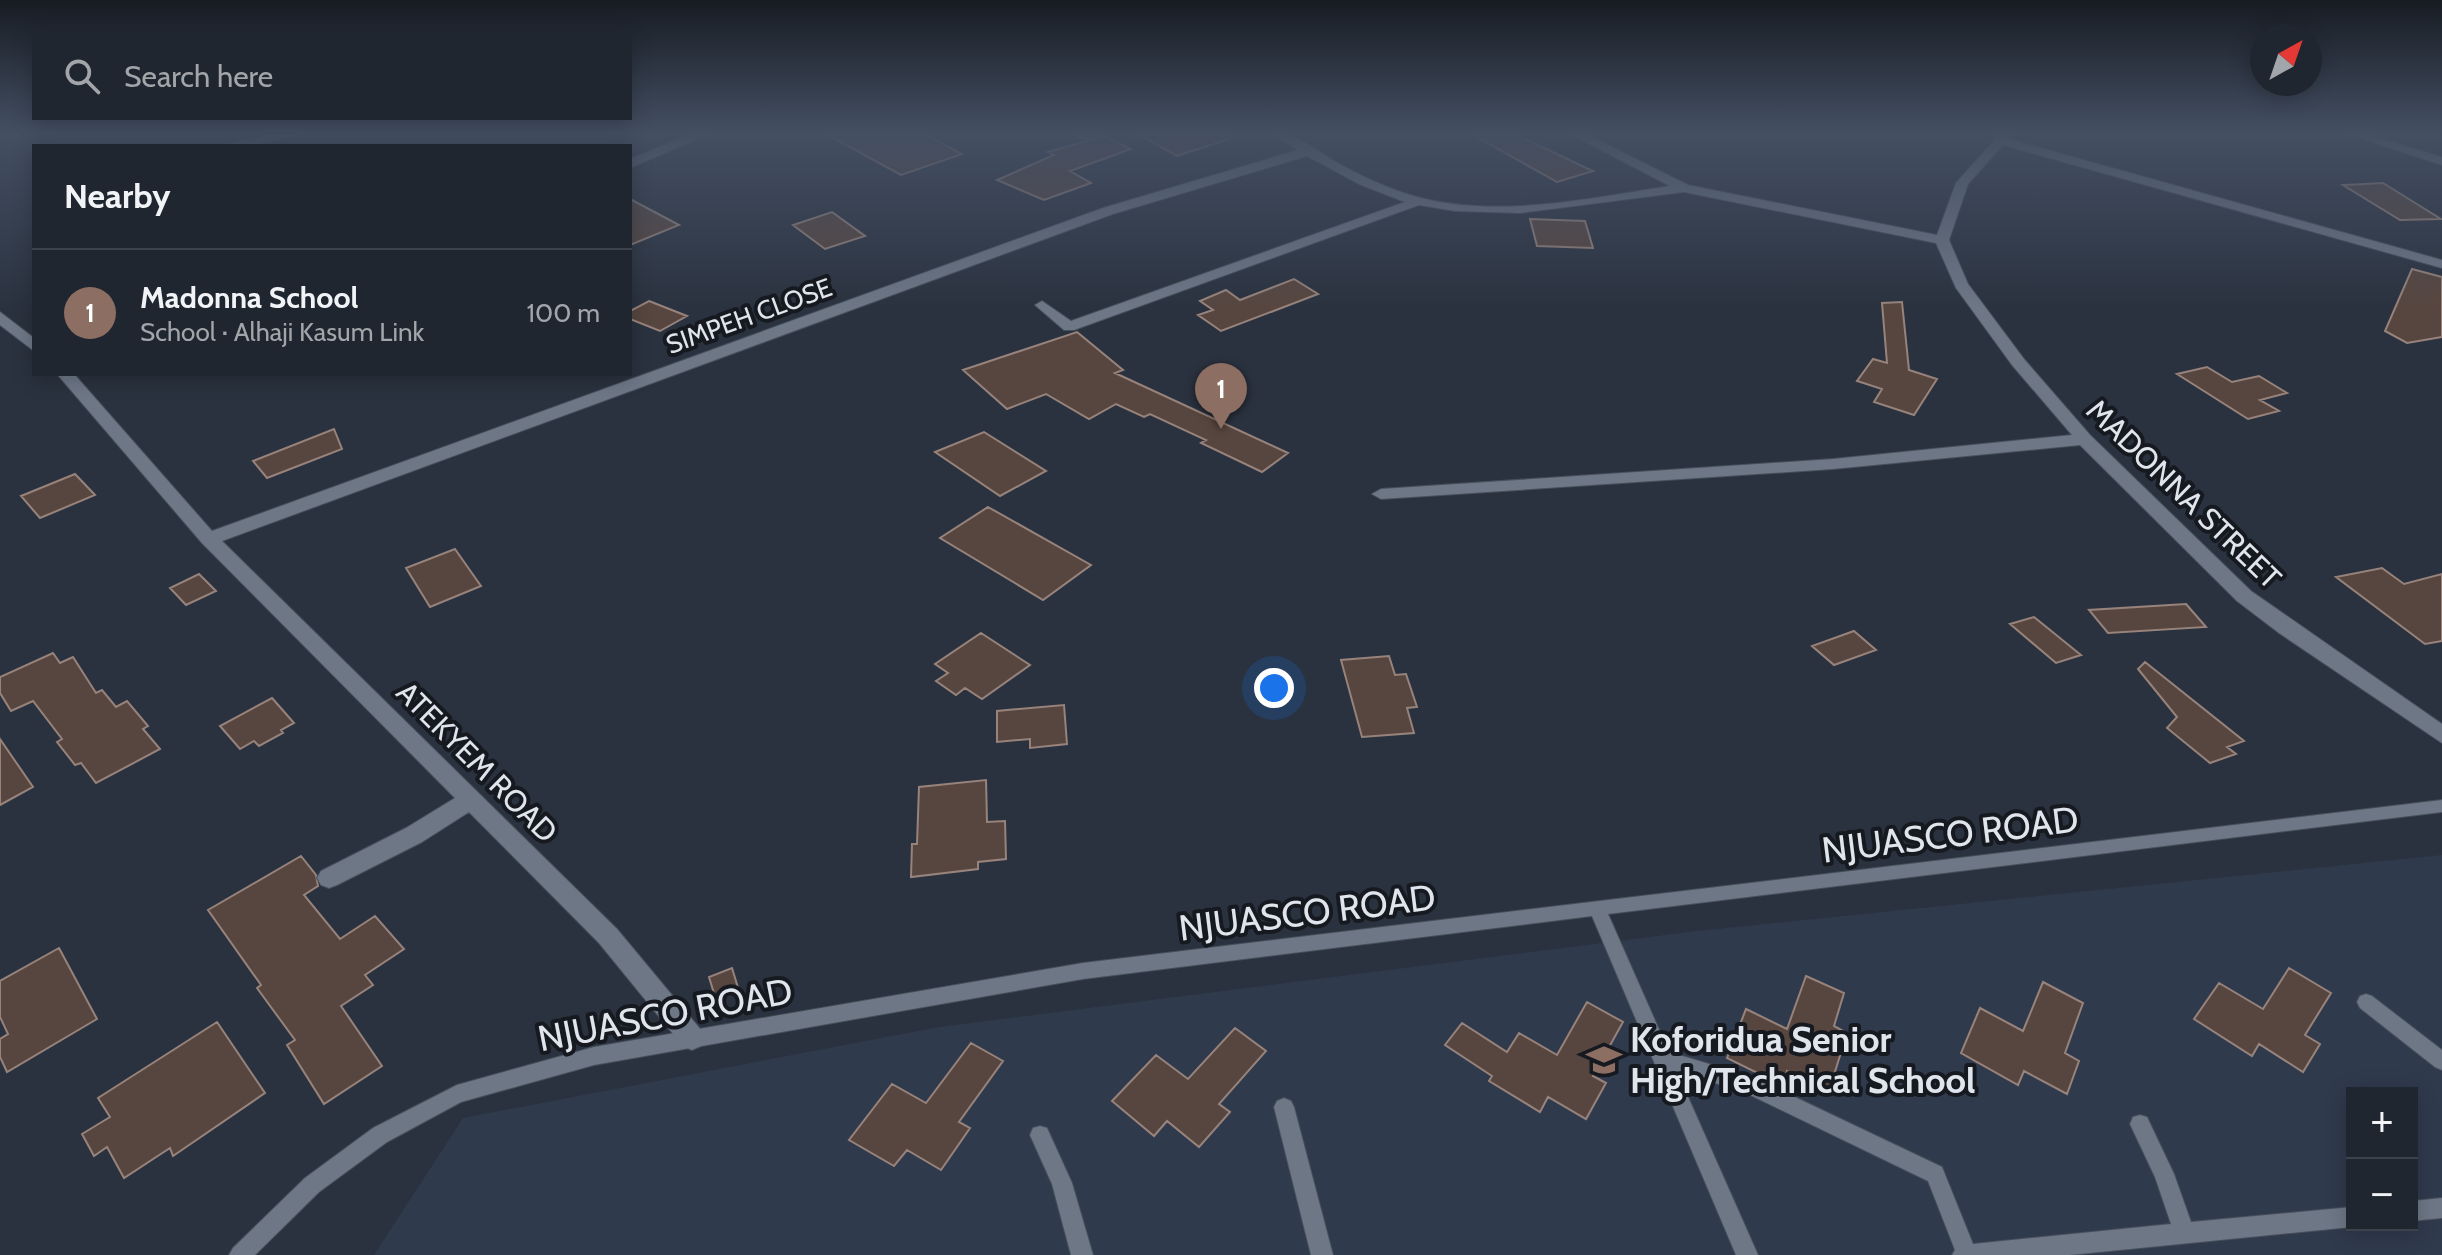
<!DOCTYPE html>
<html lang="en">
<head>
<meta charset="utf-8">
<style>
	:root { --surface:#20262f; --page:#2d323b; --text:#f1f3f6; --muted:#a2a5aa; --line:#3d434b; --accent:#1a73e8 }
	body { margin:0; font-family:Cabin,sans-serif; background:var(--page); color:var(--text) }
	.controls { position:absolute; right:24px; bottom:24px; display:grid; overflow:hidden; border-radius:0px; box-shadow:0 4px 20px #0003 }
	.controls button { width:72px; height:72px; display:grid; place-items:center; padding:0; border:0; border-bottom:2px solid var(--line); background:var(--surface); color:var(--text); font:40px sans-serif }
	.compass { position:absolute; left:2250px; top:24px; width:72px; height:72px; border-radius:50%; background:var(--surface); box-shadow:0 4px 20px #0003; rotate:40deg }
	.you { position:absolute; left:1274px; top:688px; width:28px; height:28px; margin:-20px; border:6px solid #fff; border-radius:50%; background:#1a73e8; box-shadow:0 0 0 12px #1a73e833 }
	.badge { display:grid; place-items:center; width:52px; height:52px; border-radius:50%; background:var(--accent); color:#fff; font-size:26px; font-weight:700 }
	.pin { position:absolute; translate:-50% -66px; filter:drop-shadow(0 2px 4px #0008) }
	.pin::after { content:''; position:absolute; top:42px; width:28px; height:24px; background:inherit; clip-path:polygon(0 0,100% 0,50% 100%) }
	.list { margin:0; padding:0; list-style:none }
	h2 { display:flex; justify-content:space-between; align-items:center; height:104px; margin:0; padding:0 32px; font-size:34px }
	h2 small { font-size:26px; font-weight:400; color:var(--muted) }
	.list li { display:grid; grid-template-columns:52px 1fr auto; gap:24px; align-items:center; box-sizing:border-box; height:128px; padding:0 32px; border-top:2px solid var(--line) }
	.list b { display:block; font-size:30px; white-space:nowrap }
	.list p { margin:0; font-size:26px; white-space:nowrap; color:var(--muted) }
	.list em { font-size:26px; font-style:normal; color:var(--muted) }
	.icon { flex:none; width:44px; height:44px; fill:none; stroke:currentColor; stroke-width:2; stroke-linecap:round; stroke-linejoin:round }
	.map { position:relative; flex:none; width:2442px; height:1255px; overflow:hidden }
	.search { position:absolute; background:var(--surface); box-shadow:0 4px 20px #0003; left:32px; top:32px; width:600px; height:88px; display:flex; align-items:center; gap:20px; box-sizing:border-box; padding:0 28px; border-radius:0px; color:var(--muted); font-size:30px }
	.panel { position:absolute; background:var(--surface); box-shadow:0 4px 20px #0003; left:32px; top:144px; width:600px; height:232px; border-radius:0px }
	.map>svg:first-child { display:block }
	.built { fill:#303a4d; fill-rule:evenodd }
	.building { fill:#57463f; stroke:#97837b; stroke-width:2 }
	.lines { fill:none; stroke-linecap:round; stroke-linejoin:round }
	.lane-casing { stroke:#474f5a; stroke-width:2 }
	.street-casing { stroke:#474f5a; stroke-width:2 }
	.lane { fill:#6d7786; fill-rule:evenodd }
	.street { fill:#6d7786; fill-rule:evenodd }
	.labels { text-anchor:middle; dominant-baseline:central; stroke-width:8; stroke-linejoin:round; paint-order:stroke }
	.far-street-label { font-size:26px; fill:#dfe4ed; stroke:#161a20 }
	.street-label { font-size:30px; fill:#dfe4ed; stroke:#161a20 }
	.near-street-label { font-size:36px; fill:#dfe4ed; stroke:#161a20 }
	.near-poi-label { font-size:36px; font-weight:bold; fill:#dfe4ed; stroke:#161a20; text-anchor:start }
</style>
</head>
<body>
<div class="map">
<svg width="2442" height="1255" viewBox="0 0 2442 1255">
	<rect width="100%" height="100%" fill="#2a323f"/>
	<path class="built" d="M2442,855V1255H374L463,1118L939,1027L1697,931ZM2352,1093H2412V1225H2352Z"/>
	<path class="building" d="M824,133H923L962,154L901,175Z
		M1137,133H1232V138L1177,156Z
		M1477,133H1512L1593,171L1557,182L1475,136Z
		M1104,136L1131,149L1070,171L1091,183L1044,200L997,180L1054,155L1048,152Z
		M2383,183L2441,219L2400,220L2343,185Z
		M630,199L679,225L630,245Z
		M832,212L865,236L825,249L793,225Z
		M1530,219L1585,221L1593,248L1537,246Z
		M2412,269L2442,277V337L2407,343L2385,331Z
		M1294,279L1318,294L1221,331L1198,315L1213,310L1200,301L1226,290L1240,300Z
		M649,301L687,316L660,331L630,319V311Z
		M1902,302L1909,370L1937,379L1914,415L1874,402L1882,389L1857,381L1873,359L1887,363L1882,303Z
		M1077,332L1123,370L1115,373L1288,453L1262,472L1201,443L1206,440L1150,414L1144,417L1116,404L1089,419L1046,394L1007,409L963,370Z
		M2207,367L2232,382L2259,376L2287,393L2260,400L2279,411L2248,419L2177,374Z
		M334,429L342,449L267,478L253,461Z
		M984,432L1046,471L1000,496L935,452Z
		M75,474L95,495L40,518L21,496Z
		M988,507L1091,565L1043,600L940,538Z
		M455,549L481,586L430,607L406,568Z
		M2382,568L2404,584L2442,574V641L2425,644L2336,577Z
		M199,574L216,591L186,605L170,588Z
		M2186,604L2206,627L2108,633L2089,610Z
		M2034,617L2081,655L2056,663L2010,624Z
		M1854,631L1876,650L1834,665L1812,646Z
		M981,633L1030,665L982,699L965,688L956,695L936,681L948,673L935,664Z
		M53,653L60,663L73,657L96,693L102,690L116,707L127,701L148,726L143,729L160,749L96,783L81,763L75,765L57,742L62,739L33,701L11,711L0,693V677Z
		M1389,656L1395,675L1406,674L1417,707L1407,708L1414,733L1362,737L1341,660Z
		M2145,662L2244,741L2227,747L2236,754L2210,763L2167,728L2177,717L2138,669Z
		M272,698L294,723L281,730L283,733L259,746L254,741L240,749L220,726Z
		M1064,705L1067,744L1030,748V739L997,742V711Z
		M0,739L33,787L0,805Z
		M986,780L987,822L1005,821L1006,859L978,862V869L911,877L912,844H917L919,787Z
		M301,856L316,875L318,886L304,895L340,939L375,916L404,949L365,975L373,985L341,1006L382,1066L324,1104L287,1045L295,1040L257,988L261,985L208,910Z
		M59,948L97,1019L7,1072L0,1057V1039L8,1034L0,1017V981Z
		M732,968L739,991L716,1000L709,977Z
		M2289,968L2331,993L2305,1035L2320,1044L2303,1072L2259,1044L2252,1056L2194,1019L2219,983L2263,1009Z
		M1806,976L1844,993L1834,1026L1847,1033L1829,1091L1787,1071L1782,1085L1727,1058L1746,1009L1787,1029Z
		M2043,982L2083,1003L2065,1053L2079,1061L2067,1094L2024,1071L2018,1085L1961,1053L1980,1008L2023,1031Z
		M1587,1002L1623,1022L1593,1076L1606,1083L1586,1119L1548,1097L1540,1112L1489,1081L1492,1076L1445,1045L1462,1023L1507,1052L1519,1033L1557,1055Z
		M217,1022L265,1093L173,1156L170,1148L124,1178L107,1147L94,1156L82,1134L110,1117L98,1098Z
		M1235,1028L1266,1051L1219,1104L1230,1112L1199,1147L1167,1121L1154,1136L1112,1101L1156,1055L1188,1079Z
		M971,1043L1003,1061L959,1122L970,1128L941,1170L907,1150L894,1166L849,1140L892,1084L926,1103Z"/>
	<g class="lines">
		<g class="lane-casing">
			<path id="lane" d="M2442,800V812L1608,914L1669,1052L1753,1077L1942,1167L1973,1244L2171,1224L2155,1177L2130,1124L2133,1117L2140,1115L2147,1117L2174,1174L2191,1222L2352,1207V1225H2358L2352,1227L2070,1255H1952L1955,1250L1928,1181L1742,1091L1677,1072L1758,1255H1736L1592,916L1083,979L594,1065L461,1102L387,1142L319,1192L255,1255H229L233,1248L305,1178L373,1128L457,1085L594,1047L1083,963Z
				M2366,994L2372,996L2442,1050V1070L2435,1067L2360,1008L2357,1002L2360,996Z
				M1284,1098L1291,1101L1294,1107L1333,1255H1311L1274,1107L1277,1101Z
				M1040,1126L1047,1128L1072,1183L1093,1255H1071L1052,1184L1030,1135L1033,1128Z
				M2442,1198V1218L2412,1221V1201Z"/>
		</g>
		<g class="street-casing">
			<path id="street" d="M280,133H306L248,146H222Z
				M694,133H711L630,168V159Z
				M1079,133H1103L1082,140L1076,136Z
				M1273,133C1297,133 1317,151 1338,163C1359,175 1381,185 1404,193C1488,221 1585,199 1670,186L1568,133H1584L1688,185L1937,235L1956,183L1993,142L1994,137L2001,133H2014L2009,139L2442,260V268L2003,145L1968,184L1949,240L1968,284L2024,359L2090,435L2251,591L2442,724V743L2279,633L2237,601L2080,445L1833,469L1381,499L1372,494L1381,489L1833,459L2072,435L2012,365L1956,288L1936,243L1684,192L1520,213L1455,211L1419,205L1074,330H1064L1035,305L1042,301L1071,321L1405,202L1361,185L1307,156L1113,214L222,541L617,929L701,1030L705,1038L701,1046L692,1050L683,1046L599,943L469,812L422,842L337,885L329,888L321,885L317,878L321,871L406,828L455,798L202,543L57,374H74L212,531L1103,208L1298,150Z
				M2344,133H2363L2442,157V165Z
				M0,312L34,338V351L0,325Z"/>
		</g>
		<use href="#lane" class="lane"/>
		<use href="#street" class="street"/>
	</g>
	<linearGradient id="sky" x2="0" y2="1"><stop stop-color="#171c23"/><stop offset="0.43" stop-color="#444f63"/><stop offset="1" stop-color="#444f63" stop-opacity="0"/></linearGradient>
	<rect width="2442" height="309" fill="url(#sky)"/>
	<defs>
		<g id="school-bare" transform="scale(2.76)"><path d="M0-5L7-2L0 1L-7-2ZM-4 1L0 2.5L4 1V4Q0 6-4 4Z" fill="#8d6e63" stroke="#161a20" stroke-width="2.5" paint-order="stroke"/></g>
	</defs>
	<g fill-rule="evenodd">
		<use href="#school-bare" x="1604" y="1060"/>
	</g>
	<g class="labels">
		<g class="far-street-label">
			<text transform="translate(749 316) rotate(-20)">SIMPEH CLOSE</text>
		</g>
		<g class="street-label">
			<text transform="translate(2184 494) rotate(44)">MADONNA STREET</text>
			<text transform="translate(477 762) rotate(45)">ATEKYEM ROAD</text>
		</g>
		<g class="near-street-label">
			<text transform="translate(1950 834) rotate(-7)">NJUASCO ROAD</text>
			<text transform="translate(1307 912) rotate(-7)">NJUASCO ROAD</text>
			<text transform="translate(665 1014) rotate(-11)">NJUASCO ROAD</text>
		</g>
		<g class="near-poi-label">
			<text x="1630" y="1039">Koforidua Senior<tspan x="1630" dy="41">High/Technical School</tspan></text>
		</g>
	</g>
</svg>
<div class="controls">
<button>+</button>
<button>−</button>
</div>
<svg class="compass" viewBox="-18 -18 36 36"><path d="M0-13l5 13h-10z" fill="#e53935"/><path d="M0 13l5-13h-10z" fill="#a2a5aa"/></svg>
<div class="you"></div>
<div class="pin badge" style="left:1221px;top:429px;background:#8d6e63">1</div>
<div class="search"><svg class="icon" aria-label="search" viewBox="0 0 24 24"><circle cx="10" cy="10" r="6"/><path d="M15 15l6 6"/></svg>Search here</div>
<section class="panel">
<h2>Nearby<small></small></h2>
<ul class="list">
<li><span class="badge" style="background:#8d6e63">1</span><div><b>Madonna School</b><p>School · Alhaji Kasum Link</p></div><em>100 m</em></li>
</ul>
</section>
</div>
</body>
</html>
